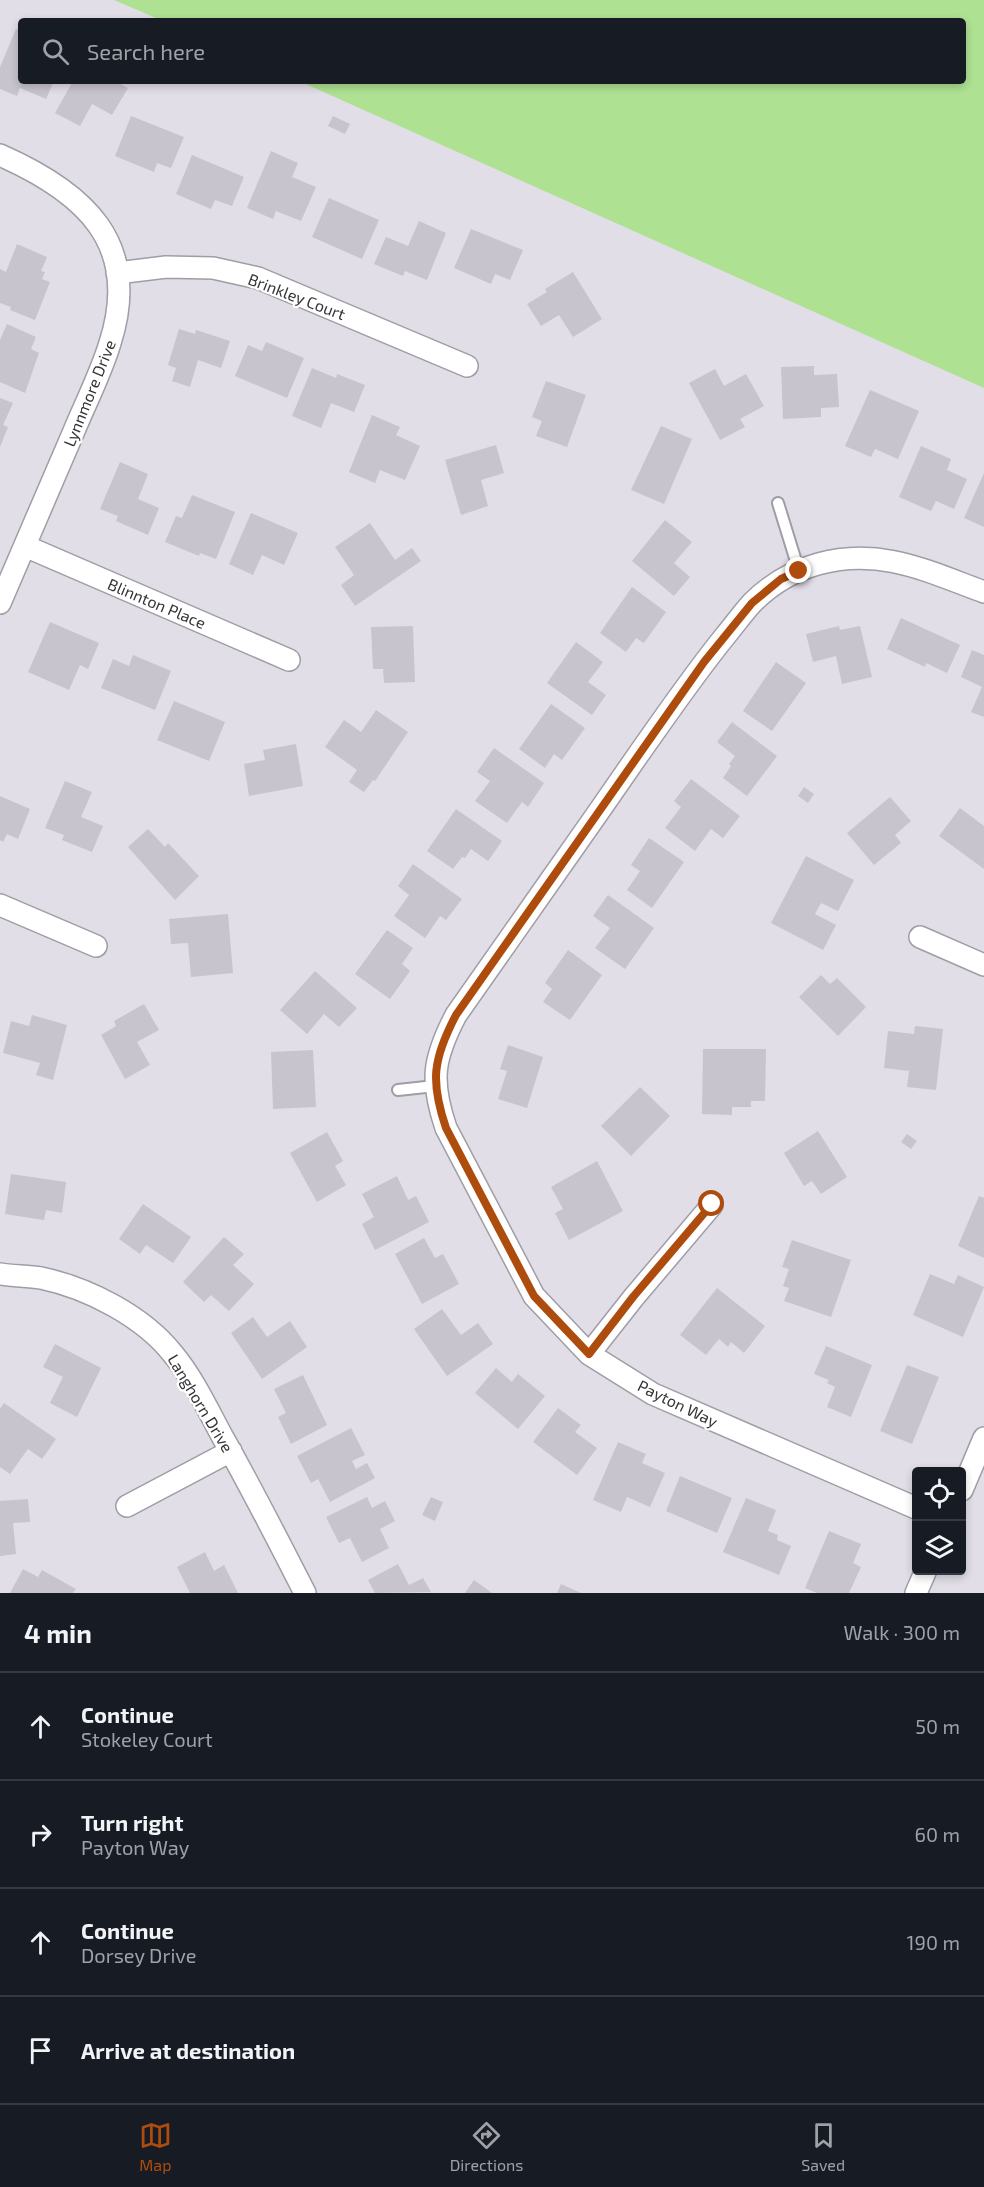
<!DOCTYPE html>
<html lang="en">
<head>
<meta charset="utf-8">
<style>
	:root { --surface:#171b24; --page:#242831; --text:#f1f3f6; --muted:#9ea1a6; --line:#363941; --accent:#ae4c0d }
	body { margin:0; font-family:"Exo 2",sans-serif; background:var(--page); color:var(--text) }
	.controls { position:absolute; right:18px; bottom:18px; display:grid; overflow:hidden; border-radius:6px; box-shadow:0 3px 9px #0003 }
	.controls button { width:54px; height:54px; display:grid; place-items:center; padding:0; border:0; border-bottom:2px solid var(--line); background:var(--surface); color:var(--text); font:30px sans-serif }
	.stop { position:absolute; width:18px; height:18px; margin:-14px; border:4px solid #ae4c0d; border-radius:50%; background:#fff }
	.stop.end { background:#ae4c0d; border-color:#fff; box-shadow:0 2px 6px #0008 }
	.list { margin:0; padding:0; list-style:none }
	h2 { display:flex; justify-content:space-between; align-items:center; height:78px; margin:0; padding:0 24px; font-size:26px }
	h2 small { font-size:20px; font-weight:400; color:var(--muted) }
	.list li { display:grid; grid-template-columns:39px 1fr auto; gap:18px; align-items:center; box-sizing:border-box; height:108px; padding:0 24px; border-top:2px solid var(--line) }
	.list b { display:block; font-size:22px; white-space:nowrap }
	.list p { margin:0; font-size:20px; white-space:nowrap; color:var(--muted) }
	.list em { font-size:20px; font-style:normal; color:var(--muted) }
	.icon { flex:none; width:33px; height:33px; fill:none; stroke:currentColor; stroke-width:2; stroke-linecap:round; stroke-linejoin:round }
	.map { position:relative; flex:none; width:984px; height:1593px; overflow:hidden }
	.search { position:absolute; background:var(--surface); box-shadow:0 3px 9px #0003; left:18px; right:18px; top:18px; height:66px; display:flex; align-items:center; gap:15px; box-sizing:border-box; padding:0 21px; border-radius:6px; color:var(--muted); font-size:22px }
	.sheet { height:510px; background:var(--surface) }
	nav { display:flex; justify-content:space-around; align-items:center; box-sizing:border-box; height:84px; border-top:2px solid var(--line); background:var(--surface); font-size:16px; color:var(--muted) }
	nav a { display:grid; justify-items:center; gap:3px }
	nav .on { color:var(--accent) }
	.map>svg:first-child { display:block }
	.green { fill:#aee192 }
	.building { fill:#c8c4cd }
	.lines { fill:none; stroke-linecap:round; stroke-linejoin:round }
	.lane-casing { stroke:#9f9da5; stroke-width:14 }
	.street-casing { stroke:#9f9da5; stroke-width:24 }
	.lane { stroke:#fff; stroke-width:10 }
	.street { stroke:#fff; stroke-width:21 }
	.route { stroke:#ae4c0d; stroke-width:8 }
	.labels { text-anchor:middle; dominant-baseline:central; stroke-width:4.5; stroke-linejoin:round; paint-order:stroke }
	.street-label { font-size:16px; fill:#343336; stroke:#fff }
</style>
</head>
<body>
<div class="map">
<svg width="984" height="1593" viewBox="0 0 984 1593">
	<rect width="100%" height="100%" fill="#e1dee7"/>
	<path class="green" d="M114,0H984V388L299,81H963V21H163Z"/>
	<path class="building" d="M16,29L21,31V81H54L46,99L20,88L17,96L0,89V67Z
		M73,81H115L128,88L112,115L92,104L80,126L55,113Z
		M131,116L184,137L171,168L157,163L154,172L115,156Z
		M333,116L350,124L345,134L328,126Z
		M271,151L298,163L292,177L316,187L301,221L276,211L273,219L247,208Z
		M192,155L244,177L232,206L215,200L211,209L176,194Z
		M329,198L379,220L362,259L312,237Z
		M419,221L446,233L427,280L405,271L403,276L374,264L386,237L408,246Z
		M471,229L523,250L510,280L495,274L491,284L454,268Z
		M17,244L47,257L41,271L45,272L42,279L50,282L35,320L10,310L11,307L0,303V269L6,272Z
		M573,272L602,319L573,337L559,315L541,326L527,304L547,292L545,289Z
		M7,324L36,337L31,349L39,353L25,393L0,382V340Z
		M179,329L195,334L196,330L230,341L221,368L198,360L190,387L172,381L176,368L168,365Z
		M266,342L304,358L287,398L235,376L248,345L262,351Z
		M814,366V375L837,374L839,407L821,408V417L783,419L781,367Z
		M312,368L336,378L337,374L365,385L354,412L331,403L321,428L292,416Z
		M715,369L724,386L746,374L764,406L740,419L745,427L720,440L689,383Z
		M546,381L586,395L567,447L536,436L542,421L532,417Z
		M870,390L919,411L898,459L875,449L871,457L845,446Z
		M0,398L13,403L3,425L8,427L0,447Z
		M372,415L400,427L396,435L420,446L405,480L380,470L375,483L349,472Z
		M661,426L692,439L664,504L631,490Z
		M496,445L504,473L481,480L488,506L461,515L445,460Z
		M921,446L951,459L947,470L967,479L954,509L936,501L931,511L899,497Z
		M120,462L148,474L138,499L159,508L148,535L116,521L118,516L100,509Z
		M984,473V527L964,518Z
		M192,495L235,512L216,559L200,553L199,556L165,542L176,516L182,518Z
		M251,513L298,533L284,565L262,555L253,575L229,564Z
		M665,520L692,542L674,563L690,577L674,596L632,561Z
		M370,523L395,560L412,548L421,561L355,606L341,585L354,575L335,547Z
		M632,587L666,612L644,643L636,638L626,652L600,633Z
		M901,618L960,645L947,673L926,663L925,667L887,649Z
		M50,622L99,643L88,669L80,665L69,690L28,672Z
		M413,626L415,682L384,683L383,669H373L371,627Z
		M839,626L840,630L860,626L872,677L842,684L836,656L813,662L806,634Z
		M576,642L603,662L588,682L606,695L592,715L547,683Z
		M972,650L984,655V717L971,712L982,687L961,677Z
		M133,655L171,671L155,710L101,688L113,659L129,666Z
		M776,662L806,683L772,731L743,711Z
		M174,701L225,722L209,761L157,740Z
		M551,704L585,728L562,760L554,754L545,768L519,749Z
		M376,710L408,732L375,781L373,780L364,792L349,782L357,770L325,747L344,720L361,732Z
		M732,722L777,756L747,796L723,778L731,766L729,764L735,756L717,742Z
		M296,744L303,786L249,796L244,764L265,760L263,750Z
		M494,748L544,783L528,807L522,802L507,823L475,801L490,781L477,772Z
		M691,779L740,816L723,838L711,829L695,851L665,828L681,807L674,801Z
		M65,781L92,792L81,817L103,826L92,852L62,840L64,835L45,828Z
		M804,787L814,794L808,803L798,796Z
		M0,796L30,809L18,839L7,834L3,842L0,840Z
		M890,797L911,821L895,835L901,843L874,865L847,833Z
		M960,808L984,826V869L939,836Z
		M456,809L502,841L488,861L471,849L465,858L462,857L453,869L427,851Z
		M148,829L165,847L168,843L199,876L175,900L128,847Z
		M649,838L684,862L652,908L627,890L640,871L631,865Z
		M806,856L854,880L838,911L821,903L815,914L836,925L823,950L771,923Z
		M413,864L462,899L446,920L440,916L425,938L394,916L409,895L398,886Z
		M608,895L654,928L625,969L595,948L610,928L593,916Z
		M228,914L233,973L191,977L188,943L171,944L169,919Z
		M387,930L413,948L402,964L410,971L390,999L355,974Z
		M568,950L602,975L570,1020L543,1002L552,989L545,983Z
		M315,971L357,1008L339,1027L324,1014L307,1034L280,1010Z
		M821,975L830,984L837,978L866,1007L838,1036L799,997Z
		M144,1004L159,1030L137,1042L150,1065L125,1079L101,1035L116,1026L114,1021Z
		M32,1015L67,1025L53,1080L36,1075L40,1063L3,1053L11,1021L29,1026Z
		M915,1026L943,1029L936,1090L907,1087L909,1071L884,1068L888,1031L914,1034Z
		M508,1045L543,1057L527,1108L498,1099L507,1071L500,1069Z
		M703,1049H766L765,1101H751V1107H732V1115L702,1114Z
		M313,1050L316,1107L273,1109L271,1052Z
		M640,1087L670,1116L631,1156L601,1126Z
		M818,1131L847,1177L821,1194L812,1181L804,1186L784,1153Z
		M327,1132L343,1161L335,1166L346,1185L317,1202L290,1153Z
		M907,1134L917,1141L911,1149L901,1142Z
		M597,1161L623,1211L569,1240L555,1213L563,1209L551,1187Z
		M11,1174L66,1182L62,1213L46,1210L44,1220L5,1214Z
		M397,1176L408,1200L416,1196L429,1222L375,1250L362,1224L374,1217L362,1194Z
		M979,1196L984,1198V1258L958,1246Z
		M143,1204L191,1237L173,1263L146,1245L140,1254L119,1239Z
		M224,1237L244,1254L233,1265L254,1284L229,1311L211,1295L204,1302L183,1282Z
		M424,1238L435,1258L443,1254L459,1284L422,1304L395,1254Z
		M792,1240L851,1260L831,1317L784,1301L789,1288L783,1286L789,1269L782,1267Z
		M930,1274L954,1284L958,1275L984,1287L963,1337L913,1315Z
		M717,1288L765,1326L744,1353L731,1342L728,1347L719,1339L706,1355L680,1335Z
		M442,1309L461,1335L478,1323L493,1344L447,1376L414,1329Z
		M253,1317L267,1337L290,1321L307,1347L262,1379L231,1333Z
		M55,1344L101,1368L77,1417L50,1403L63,1377L43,1367Z
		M826,1346L872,1365L851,1417L827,1407L835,1387L827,1383L829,1380L814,1374Z
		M907,1365L939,1377L912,1444L880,1431Z
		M496,1368L512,1382L518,1374L545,1396L518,1429L475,1393Z
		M303,1375L327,1425L291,1444L278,1417L286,1413L274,1389Z
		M4,1403L56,1439L42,1459L28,1449L10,1474L0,1467V1409Z
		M558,1408L581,1425L575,1432L597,1448L577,1475L533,1442Z
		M351,1428L365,1455L352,1461L356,1469L367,1463L375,1478L330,1502L318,1479L311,1483L297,1456Z
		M618,1442L646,1454L642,1463L665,1473L650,1507L627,1497L621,1512L593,1500Z
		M680,1476L732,1498L717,1533L666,1511Z
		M367,1497L372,1508L385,1501L395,1521L380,1529L389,1548L362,1562L350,1538L339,1543L326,1517Z
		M431,1497L443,1502L435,1521L422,1515Z
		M746,1498L776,1510L768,1531L778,1535L777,1540L791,1546L779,1575L723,1552Z
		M28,1499L30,1522L13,1523L16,1554L0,1556V1501Z
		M829,1531L861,1544L853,1563L861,1567L849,1593H817L805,1588Z
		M205,1552L214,1571L224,1565L238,1593H190L177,1567Z
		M398,1564L409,1585L423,1578L431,1592L375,1593L368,1580Z
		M23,1569L38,1577L42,1570L76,1589L73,1593H10Z
		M474,1580L492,1593H465Z
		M561,1584L581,1593H557Z"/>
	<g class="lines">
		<g class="lane-casing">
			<path id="lane" d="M778,503L799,571
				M398,1090L435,1086"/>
		</g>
		<g class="street-casing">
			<path id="street" d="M0,155C84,192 142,243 110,343C101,373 86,402 74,431C49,488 25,546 0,603
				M117,273L166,267L213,268L258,278L467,366
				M25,546L289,660
				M0,905L96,946
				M920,937L984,965
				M0,1274C13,1276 28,1276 41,1278C88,1288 143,1316 173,1354C193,1378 207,1408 222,1436C251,1487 278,1540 305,1593
				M589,1354L634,1297L712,1205
				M962,1490L984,1438
				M127,1506L231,1451
				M916,1508L653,1394L589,1354L534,1296L446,1128C430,1081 433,1059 456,1015C517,928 578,842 638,755C667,714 695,673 726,635C735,624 743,613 752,603C770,585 793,571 818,564C880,547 927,571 984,592
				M916,1593L926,1570"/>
		</g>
		<use href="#lane" class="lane"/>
		<use href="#street" class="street"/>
	</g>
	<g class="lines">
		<path class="route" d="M712,1204L633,1297L589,1354L534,1296L446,1128C430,1081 433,1059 456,1015L704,662L752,603L781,579L799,571"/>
	</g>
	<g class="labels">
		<g class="street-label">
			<text transform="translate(297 296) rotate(21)">Brinkley Court</text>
			<text transform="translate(89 393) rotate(-68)">Lynnmore Drive</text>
			<text transform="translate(157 603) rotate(23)">Blinnton Place</text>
			<text transform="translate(201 1403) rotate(59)">Langhorn Drive</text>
			<text transform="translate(678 1403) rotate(26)">Payton Way</text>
		</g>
	</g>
</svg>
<div class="controls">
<button><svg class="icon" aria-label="locate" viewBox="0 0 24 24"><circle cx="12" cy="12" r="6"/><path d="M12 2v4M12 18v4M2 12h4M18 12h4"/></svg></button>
<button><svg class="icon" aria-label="layers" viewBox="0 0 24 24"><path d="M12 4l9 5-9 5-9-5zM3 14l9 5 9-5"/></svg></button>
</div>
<div class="stop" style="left:712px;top:1204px"></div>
<div class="stop end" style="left:799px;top:571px"></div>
<div class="search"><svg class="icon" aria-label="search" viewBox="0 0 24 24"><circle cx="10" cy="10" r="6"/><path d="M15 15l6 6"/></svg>Search here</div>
</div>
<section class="sheet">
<h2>4 min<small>Walk · 300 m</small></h2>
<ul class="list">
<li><svg class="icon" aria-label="ahead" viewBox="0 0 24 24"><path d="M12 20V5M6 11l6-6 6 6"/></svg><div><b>Continue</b><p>Stokeley Court</p></div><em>50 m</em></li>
<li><svg class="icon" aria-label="right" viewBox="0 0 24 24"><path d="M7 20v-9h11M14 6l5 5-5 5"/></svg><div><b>Turn right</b><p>Payton Way</p></div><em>60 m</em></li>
<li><svg class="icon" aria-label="ahead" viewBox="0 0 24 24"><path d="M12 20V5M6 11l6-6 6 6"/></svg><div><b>Continue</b><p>Dorsey Drive</p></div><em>190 m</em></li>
<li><svg class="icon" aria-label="arrive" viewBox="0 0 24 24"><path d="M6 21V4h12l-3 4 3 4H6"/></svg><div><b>Arrive at destination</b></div></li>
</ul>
</section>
<nav>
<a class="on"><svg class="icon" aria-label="map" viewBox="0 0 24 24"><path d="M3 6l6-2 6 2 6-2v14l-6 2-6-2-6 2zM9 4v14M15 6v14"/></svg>Map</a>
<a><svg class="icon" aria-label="directions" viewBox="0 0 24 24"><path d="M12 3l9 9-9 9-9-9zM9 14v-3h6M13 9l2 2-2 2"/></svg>Directions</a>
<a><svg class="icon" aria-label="saved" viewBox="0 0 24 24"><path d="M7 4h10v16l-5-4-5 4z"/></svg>Saved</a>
</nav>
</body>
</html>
